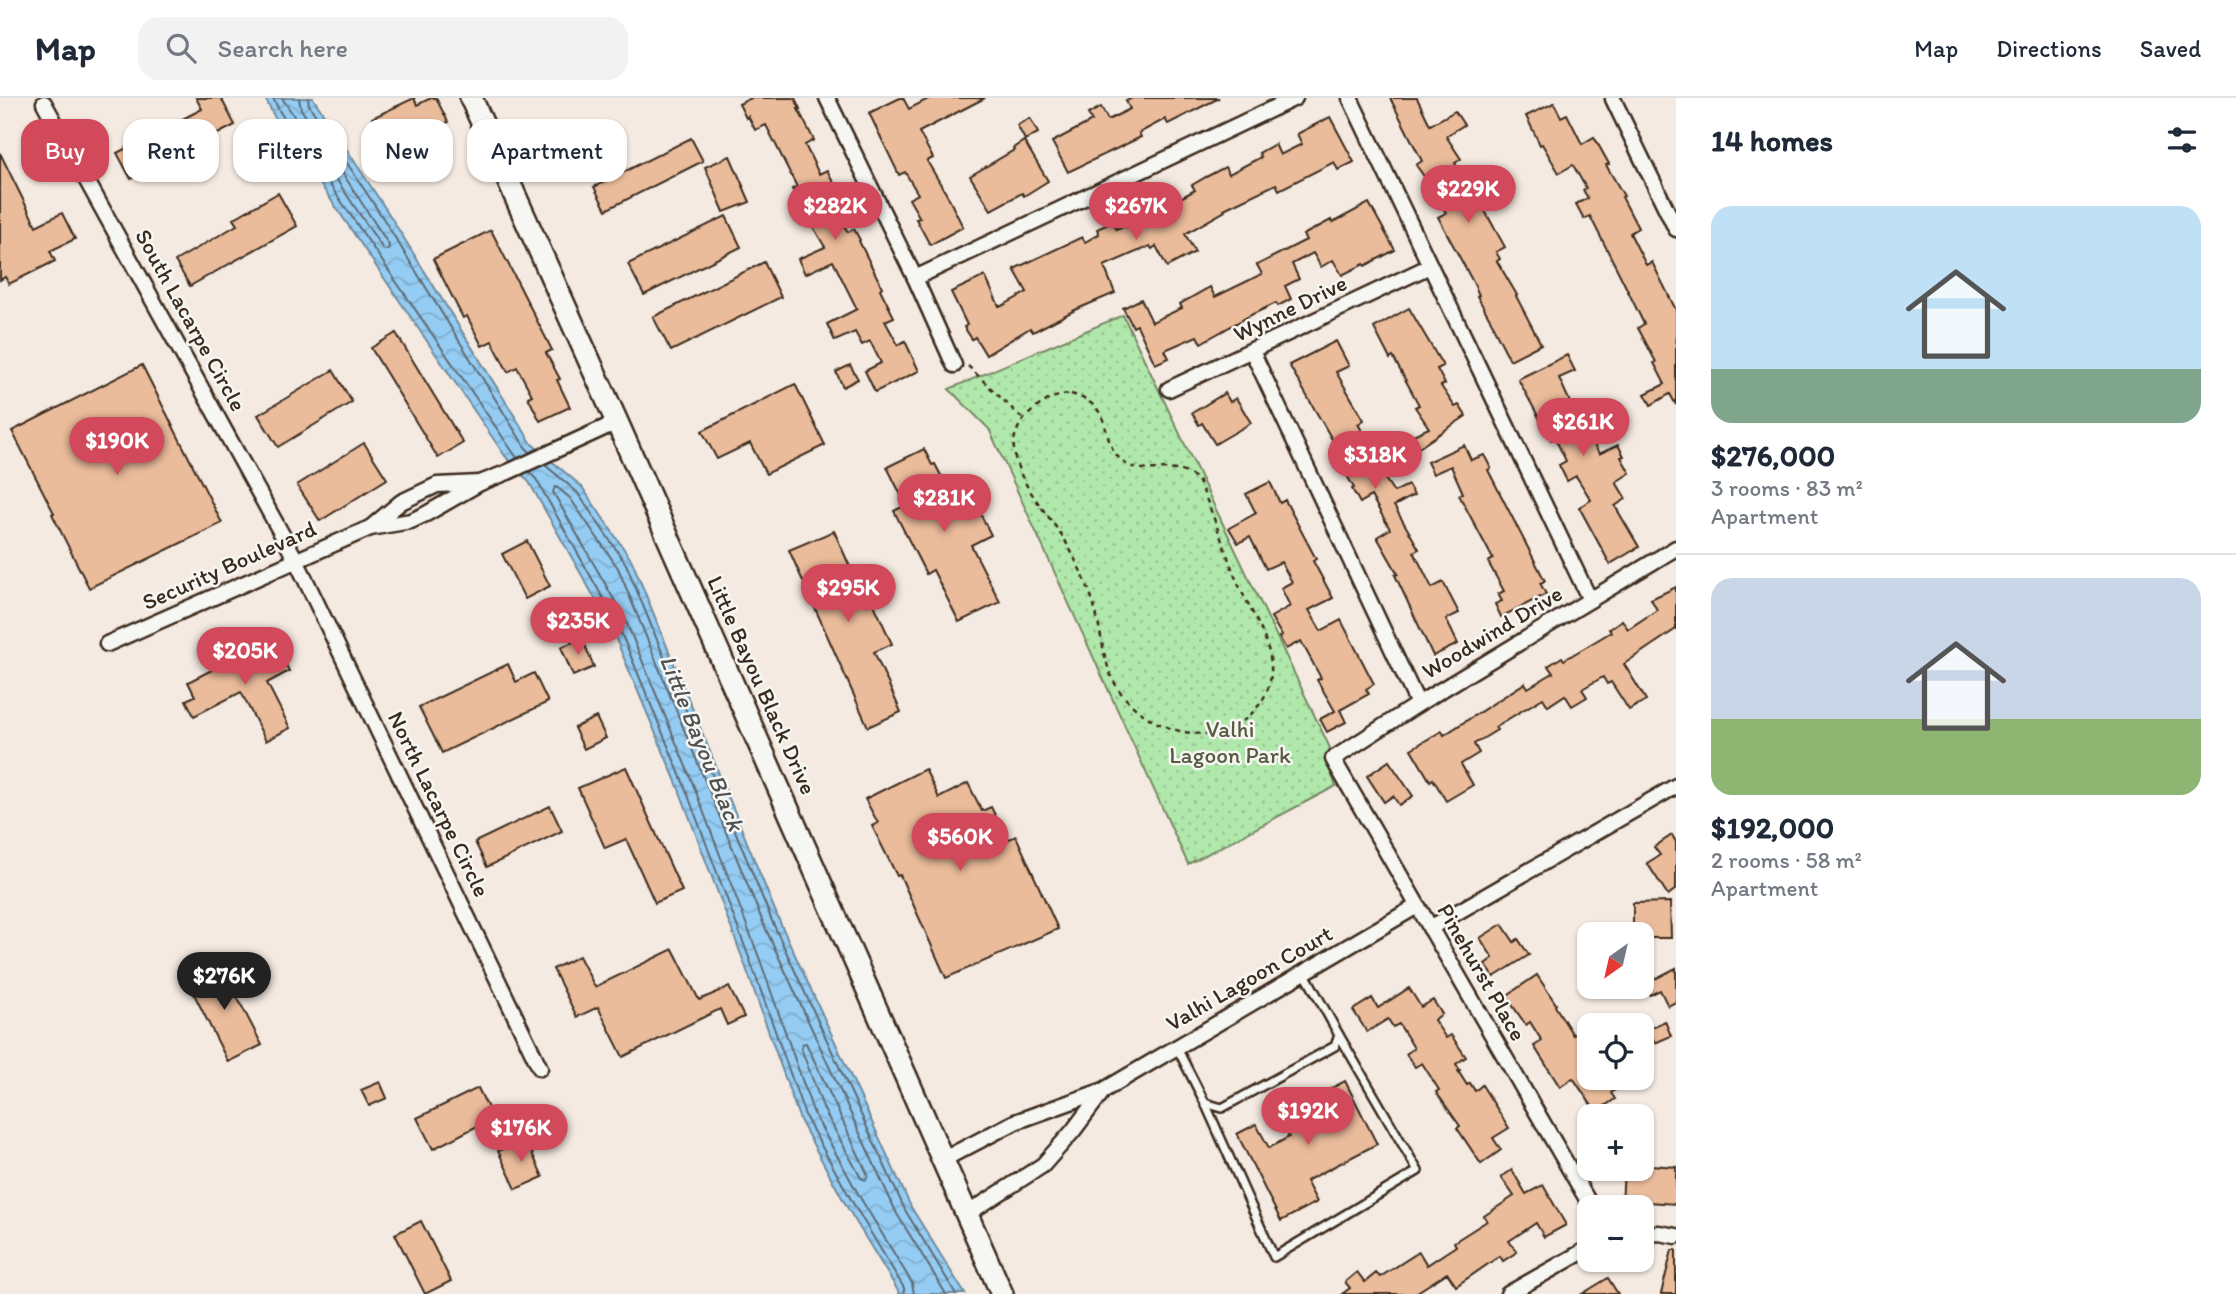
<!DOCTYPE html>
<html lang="en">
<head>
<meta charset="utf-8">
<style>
	body { margin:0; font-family:Itim,sans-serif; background:#f2f2f3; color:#1f2937; height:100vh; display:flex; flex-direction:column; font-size:26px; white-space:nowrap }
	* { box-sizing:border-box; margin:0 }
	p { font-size:23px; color:#747a83 }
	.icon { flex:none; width:38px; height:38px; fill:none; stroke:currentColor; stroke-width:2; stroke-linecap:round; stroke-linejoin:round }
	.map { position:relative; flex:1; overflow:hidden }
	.details { display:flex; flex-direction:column; background:#fff; width:560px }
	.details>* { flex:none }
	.banner { position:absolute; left:21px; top:21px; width:665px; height:63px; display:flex; gap:14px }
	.needle { width:46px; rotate:214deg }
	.controls { position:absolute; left:1577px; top:824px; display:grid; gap:14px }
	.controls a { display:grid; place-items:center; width:77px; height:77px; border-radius:14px; background:#fff; box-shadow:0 2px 5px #0004; font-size:35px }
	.price { position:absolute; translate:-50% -60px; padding:0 16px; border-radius:24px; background:#d1495b; color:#fff; font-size:23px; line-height:46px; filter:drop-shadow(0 2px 4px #0008) }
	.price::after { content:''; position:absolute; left:50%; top:42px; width:21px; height:16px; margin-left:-10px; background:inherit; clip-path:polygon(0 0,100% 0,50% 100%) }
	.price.active { background:#222; color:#fff }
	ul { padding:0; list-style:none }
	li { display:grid; align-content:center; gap:14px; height:371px; padding:0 35px }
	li+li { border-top:2px solid #e0e1e3 }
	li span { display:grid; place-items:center; height:217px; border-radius:21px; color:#555 }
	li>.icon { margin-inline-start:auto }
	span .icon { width:126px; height:126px; fill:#fffc; stroke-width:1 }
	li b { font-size:30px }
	h2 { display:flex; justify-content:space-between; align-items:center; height:84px; padding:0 35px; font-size:30px }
	.chip { padding:0 24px; border-radius:21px; background:#fff; box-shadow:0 2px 5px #0004; font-size:24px; line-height:63px }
	.chip.active { background:#d1495b; color:#fff }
	header { display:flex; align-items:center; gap:42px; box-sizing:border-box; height:98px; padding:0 35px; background:#fff; border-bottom:2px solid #e0e1e3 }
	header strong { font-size:33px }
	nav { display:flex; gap:38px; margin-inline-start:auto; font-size:24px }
	.search { width:490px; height:63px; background:#f2f2f3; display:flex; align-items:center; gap:18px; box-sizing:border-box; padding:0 24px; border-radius:21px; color:#747a83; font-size:26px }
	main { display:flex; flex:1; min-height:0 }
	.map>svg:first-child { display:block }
</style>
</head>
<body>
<header>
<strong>Map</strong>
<div class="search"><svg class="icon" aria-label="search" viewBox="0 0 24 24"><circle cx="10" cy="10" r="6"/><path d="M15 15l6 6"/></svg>Search here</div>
<nav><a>Map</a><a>Directions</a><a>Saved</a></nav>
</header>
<main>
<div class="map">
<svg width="1676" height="1196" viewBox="0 0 1676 1196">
	<defs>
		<pattern id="green-dots" width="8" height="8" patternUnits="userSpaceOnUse" patternTransform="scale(1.75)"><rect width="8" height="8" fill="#b0e8ab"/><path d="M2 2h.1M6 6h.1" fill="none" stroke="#98c793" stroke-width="1.8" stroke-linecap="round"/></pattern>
		<pattern id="water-waves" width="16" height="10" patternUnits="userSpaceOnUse" patternTransform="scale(1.75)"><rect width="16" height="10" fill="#94ccf3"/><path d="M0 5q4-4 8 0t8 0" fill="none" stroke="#80afd0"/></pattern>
	</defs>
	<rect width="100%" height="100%" fill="#f4eae1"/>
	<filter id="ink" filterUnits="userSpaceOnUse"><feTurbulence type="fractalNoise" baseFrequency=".0143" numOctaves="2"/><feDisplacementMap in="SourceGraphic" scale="14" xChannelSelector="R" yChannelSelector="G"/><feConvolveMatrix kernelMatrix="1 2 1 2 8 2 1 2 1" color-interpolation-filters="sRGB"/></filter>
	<g filter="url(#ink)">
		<polygon fill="url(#green-dots)" stroke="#768964" stroke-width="2" points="1123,217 1330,650 1325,660 1336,688 1188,766 989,331 949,291"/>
		<polygon fill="url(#water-waves)" stroke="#708b9e" stroke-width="2" points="265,0 313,0 387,113 532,346 582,389 632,463 778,820 911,1109 965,1196 900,1196 847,1109 800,1022 745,867 677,686 610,527 529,384 505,358 274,18"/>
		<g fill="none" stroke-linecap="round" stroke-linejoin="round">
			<g stroke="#5f6b73" stroke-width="2">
				<polyline points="273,0 280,14 517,360"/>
				<polyline points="282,0 383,151 388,152 389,147 301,11 299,0"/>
				<polyline points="308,0 309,7 381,117 525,349 530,354"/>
				<polyline points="545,367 577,394 626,466 772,823 905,1112 956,1196"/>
				<polyline points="529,374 536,381 617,525 683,684 751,865 806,1020 853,1105 904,1190 905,1196"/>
				<polygon points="806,945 868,1077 866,1082 861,1080 824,1012 801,950 802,946"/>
				<polyline points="914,1196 912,1185 861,1101 814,1016 760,862 691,681 625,521 553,394 555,389 558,390 570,400 618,470 764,827 897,1116 946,1196"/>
			</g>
		</g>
		<g fill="#ebbc9b" stroke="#3b2a1e" stroke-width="2">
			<polygon points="196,0 221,0 235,27 131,81 117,55 202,11"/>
			<polygon points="414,0 417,7 431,0 436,0 448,24 430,34 431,36 389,56 372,20"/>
			<polygon points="751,0 795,0 800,11 798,11 814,42 805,47 819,76 827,72 844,104 833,110 848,134 854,131 860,142 859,143 882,189 880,191 894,219 885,223 898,247 905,243 919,273 875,294 865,273 881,265 870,243 862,247 855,234 835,243 827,226 857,211 833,163 805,176 798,161 825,149 813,129 824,123 812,102 801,108 792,91 797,89 766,27 755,32 748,18 746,20 739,6"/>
			<polygon points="900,0 903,0 909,11 930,0 985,0 919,34 933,60 927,63 947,97 963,129 930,147 916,121 920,120 909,101 918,96 905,74 899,77 869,15"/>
			<polygon points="1132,0 1219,0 1168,26 1165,21 1139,35 1141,39 1068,74 1052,44 1092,23 1088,16 1101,9 1108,22 1130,11 1126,3"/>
			<polygon points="1390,0 1417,0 1430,27 1455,13 1464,27 1446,38 1461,61 1455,65 1473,100 1475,99 1479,105 1480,104 1505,149 1496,154 1500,161 1497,163 1517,197 1516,198 1541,246 1510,262 1493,229 1494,228 1477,198 1479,197 1474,186 1438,119 1446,115 1435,94 1416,67 1422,63"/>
			<polygon points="1554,5 1561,19 1567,16 1582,46 1594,39 1609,66 1606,67 1624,98 1622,99 1638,130 1630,135 1646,167 1652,164 1676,212 1676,307 1670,296 1651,307 1645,296 1665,286 1654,265 1656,264 1638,230 1644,226 1621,179 1590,118 1584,121 1576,106 1588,100 1583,92 1586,90 1573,67 1559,75 1542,46 1540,47 1526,18"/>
			<polygon points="1330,19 1354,64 1338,72 1334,64 1279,92 1276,86 1224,111 1225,113 1185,136 1195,154 1167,169 1156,148 1152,151 1150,148 1104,168 1115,195 1075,212 1033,234 1030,230 986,257 975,239 972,241 964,229 967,227 951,194 985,178 999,208 1002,208 1027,194 1014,171 1082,139 1085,144 1099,136 1097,131 1113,124 1116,131 1126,127 1126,129 1149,116 1145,108 1160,101 1164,109 1195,92 1192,87 1206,79 1225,69 1229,76 1261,59 1259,55 1275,46 1280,57 1302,46 1297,36"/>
			<polygon points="1030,20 1038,35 1025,42 1017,27"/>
			<polygon points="691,40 703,63 606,112 594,89"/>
			<polygon points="1024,43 1048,83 1024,98 1022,95 991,112 970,78 1014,52 1013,50"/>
			<polygon points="0,55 36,128 62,115 75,141 50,153 55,163 9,186 5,179 0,182"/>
			<polygon points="730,58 750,104 724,114 705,69"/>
			<polygon points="278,95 297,128 190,188 175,163 237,127 233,121"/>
			<polygon points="1369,105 1395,152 1365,168 1364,166 1342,177 1333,162 1321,169 1313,155 1292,166 1299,181 1285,188 1291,201 1278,208 1276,205 1251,217 1201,245 1197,238 1165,252 1169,260 1155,266 1137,227 1133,229 1123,210 1141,201 1152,224 1182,210 1180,206 1210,189 1215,199 1262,176 1257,167 1306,142 1303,137 1331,122 1332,125"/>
			<polygon points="726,118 741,149 644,197 628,166"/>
			<polygon points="491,132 552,252 546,255 560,281 557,282 570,309 540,323 528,299 532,297 517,269 508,274 492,243 482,248 467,218 463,220 433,161"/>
			<polygon points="764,164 781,199 671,253 653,219"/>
			<polygon points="1409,210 1443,268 1437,271 1445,286 1441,288 1455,309 1459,307 1466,318 1411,355 1404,341 1429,330 1415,309 1419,307 1393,259 1390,261 1374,230"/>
			<polygon points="396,235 463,345 438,360 371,250"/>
			<polygon points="1336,243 1349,268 1336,274 1364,322 1358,326 1379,361 1377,363 1383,374 1381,375 1394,394 1408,387 1414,397 1394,408 1419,451 1414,454 1432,490 1443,484 1459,515 1446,521 1458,546 1433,558 1395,477 1398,476 1377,439 1390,431 1371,398 1360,405 1352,391 1354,390 1340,365 1344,362 1289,267"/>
			<polygon points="1567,257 1575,273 1559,280 1583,333 1586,331 1599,356 1618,347 1624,358 1621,359 1630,375 1616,384 1626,401 1615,408 1639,449 1610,466 1579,409 1591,402 1576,378 1567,383 1559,367 1566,363 1555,340 1551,342 1518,281"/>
			<polygon points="142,267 222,425 89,490 52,416 54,415 12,333"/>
			<polygon points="850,267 858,281 843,289 836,274"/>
			<polygon points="333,272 352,304 278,349 258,317"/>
			<polygon points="795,286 825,347 766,376 750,345 717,361 702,333"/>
			<polygon points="1225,295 1230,304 1236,300 1251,325 1215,346 1202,325 1199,327 1192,315"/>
			<polygon points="364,345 387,381 320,423 297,387"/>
			<polygon points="1464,347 1471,362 1484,357 1491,370 1488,372 1545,483 1540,485 1546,496 1501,519 1495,506 1502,503 1498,496 1504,493 1488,464 1493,461 1459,397 1463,395 1451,368 1433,376 1427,364"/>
			<polygon points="924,351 932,367 935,366 952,399 968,391 991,437 971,447 1000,504 959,524 933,472 926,476 894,413 906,407 887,369"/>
			<polygon points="1270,384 1280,405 1285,402 1316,461 1313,463 1333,500 1309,512 1321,533 1341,522 1374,586 1366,591 1369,596 1340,612 1346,624 1327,634 1320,621 1335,613 1317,582 1321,580 1301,543 1286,551 1279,539 1282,538 1271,519 1290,508 1281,490 1292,484 1281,464 1266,471 1250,439 1238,445 1229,430 1256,415 1246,396"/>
			<polygon points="834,433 867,507 873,504 892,546 874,554 901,614 868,629 789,452"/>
			<polygon points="527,443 550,488 525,501 502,456"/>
			<polygon points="1676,489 1676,531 1624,566 1646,602 1629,612 1611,584 1607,586 1603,579 1582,591 1587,599 1572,608 1565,597 1548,608 1543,600 1495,629 1497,632 1474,646 1479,655 1461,666 1473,687 1446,703 1433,681 1430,683 1411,651 1442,633 1444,637 1525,585 1528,590 1553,575 1548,568 1562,559 1564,562 1611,534 1609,531 1622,522 1628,531 1657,512 1651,501"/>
			<polygon points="582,540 594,569 573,578 561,549"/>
			<polygon points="273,541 289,573 267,585 290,630 266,643 241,594 194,618 186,602 195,598 188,584"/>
			<polygon points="508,566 516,584 534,575 548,604 442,655 419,609"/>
			<polygon points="596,619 606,640 584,651 574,630"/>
			<polygon points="1389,663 1413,698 1399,707 1393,698 1384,704 1367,678"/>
			<polygon points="626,669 682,793 655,805 626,741 605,750 578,690"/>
			<polygon points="925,671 939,700 968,685 982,713 991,709 1007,742 1016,738 1058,831 946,880 900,777 897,778 872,728 878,725 865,701"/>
			<polygon points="550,708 562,733 487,769 475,744"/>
			<polygon points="1672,737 1676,744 1676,791 1668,797 1647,765 1660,757 1654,749"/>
			<polygon points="1670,804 1671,840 1642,840 1642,836 1633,836 1633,805"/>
			<polygon points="1502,826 1514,844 1518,841 1529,857 1494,879 1485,866 1493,860 1480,840"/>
			<polygon points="673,851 699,902 729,889 744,919 727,927 720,911 623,959 598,909 577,919 553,871 579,858 595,889"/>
			<polygon points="219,864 262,947 228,964 186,880"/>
			<polygon points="1676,870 1676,904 1668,908 1660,892 1650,897 1645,886"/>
			<polygon points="1537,877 1556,906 1555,908 1573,937 1589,927 1589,980 1609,980 1616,991 1611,995 1615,1001 1596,1014 1573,980 1560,989 1534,948 1542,943 1530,924 1526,927 1506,898"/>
			<polygon points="1409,890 1421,909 1433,902 1442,916 1434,922 1446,940 1451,937 1466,959 1456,966 1460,972 1458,973 1467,987 1470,985 1475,993 1482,987 1509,1030 1493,1040 1501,1052 1481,1066 1457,1030 1460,1028 1436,994 1439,992 1422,965 1415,969 1406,956 1414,950 1399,926 1393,929 1388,921 1367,934 1353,912 1372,900 1378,910"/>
			<polygon points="1665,923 1671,938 1655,945 1648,931"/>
			<polygon points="1345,983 1377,1046 1306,1083 1317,1104 1281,1123 1237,1036 1256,1026 1269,1050 1289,1039 1278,1018"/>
			<polygon points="380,984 387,1000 369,1008 361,992"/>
			<polygon points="478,990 493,1020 433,1051 417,1020"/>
			<polygon points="525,1040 543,1079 516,1091 498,1053"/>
			<polygon points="1651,1067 1676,1069 1676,1106 1648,1104 1648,1108 1622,1106 1624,1071 1650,1071"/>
			<polygon points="1512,1072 1526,1096 1543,1087 1566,1127 1544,1139 1536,1125 1509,1143 1517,1154 1503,1163 1500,1158 1456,1188 1447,1175 1414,1196 1342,1196 1350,1190 1345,1184 1357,1174 1365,1184 1376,1175 1380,1179 1419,1154 1427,1167 1456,1148 1454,1144 1487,1123 1484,1118 1514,1098 1501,1079"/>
			<polygon points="421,1123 451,1183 425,1196 395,1136"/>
			<polygon points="1672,1152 1676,1152 1676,1196 1661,1196"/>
			<polygon points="1608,1180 1618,1196 1582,1196"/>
		</g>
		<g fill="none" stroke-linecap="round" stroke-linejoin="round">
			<defs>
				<g id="service">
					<polyline points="1177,950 1205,1005 1222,1010 1335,948 1339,937 1304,874"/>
					<polyline points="1205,1005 1274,1159 1418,1073 1339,937"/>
				</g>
				<g id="minor">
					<polyline points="827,0 915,180 954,267"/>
					<polyline points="1350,0 1590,502"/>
					<polyline points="1613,1 1676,131"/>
					<polyline points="44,5 296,462 540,970"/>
					<polyline points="915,180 1295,0"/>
					<polyline points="1252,253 1418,606"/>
					<polyline points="1169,291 1430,168"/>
					<polyline points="370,430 411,423 426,416 480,385 508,374 617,324"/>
					<polyline points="107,546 370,430 401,404 437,387 480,385"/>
					<polyline points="1430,830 1676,688"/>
					<polyline points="944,1061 1015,1024 1104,992 1417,808"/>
					<polyline points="1592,1110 1333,661 1418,606 1676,450"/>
					<polyline points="967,1116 1043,1067 1073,1033 1103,993"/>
					<polyline points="1642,1136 1659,1135 1676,1138"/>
					<polyline points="1508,1196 1589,1150"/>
				</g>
				<polyline id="secondary" points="471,0 617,324 1002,1196"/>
			</defs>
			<use href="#service" stroke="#3b2a1e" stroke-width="12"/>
			<use href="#minor" stroke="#3b2a1e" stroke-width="19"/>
			<use href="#secondary" stroke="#3b2a1e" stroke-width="26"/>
			<g stroke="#3b2a1e" stroke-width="2.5" stroke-dasharray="5 5" stroke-linecap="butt">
				<polyline points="968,268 1023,321"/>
				<path d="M1071,296C1117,309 1097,339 1121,362C1142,382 1174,360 1198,382C1213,414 1223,448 1236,481C1254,524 1294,569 1254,613C1243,625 1229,633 1213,635C1182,639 1148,625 1127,602C1106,580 1104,552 1098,524C1095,508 1090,493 1083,478C1077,466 1071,452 1064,441C1043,407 987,355 1029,316C1042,304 1054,297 1071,296Z"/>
			</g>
			<use href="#service" stroke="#f6f6f2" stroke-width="7"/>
			<use href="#minor" stroke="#f6f6f2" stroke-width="14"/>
			<use href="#secondary" stroke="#f6f6f2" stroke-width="21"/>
		</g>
	</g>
	<g text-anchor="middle" stroke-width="5" stroke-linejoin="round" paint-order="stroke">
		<g font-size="23" fill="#3b2a1e" stroke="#f6f6f2">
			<text transform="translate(1290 210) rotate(-26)" y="8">Wynne Drive</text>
			<text transform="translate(191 222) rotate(61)" y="8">South Lacarpe Circle</text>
			<text transform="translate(229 467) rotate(-24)" y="8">Security Boulevard</text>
			<text transform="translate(1492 534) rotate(-31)" y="8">Woodwind Drive</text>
			<text transform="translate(762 587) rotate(66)" y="8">Little Bayou Black Drive</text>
			<text transform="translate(439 706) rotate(64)" y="8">North Lacarpe Circle</text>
			<text transform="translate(1482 874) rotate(60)" y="8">Pinehurst Place</text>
			<text transform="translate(1249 880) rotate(-30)" y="8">Valhi Lagoon Court</text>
		</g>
		<g font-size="23" fill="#585a41" stroke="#f6f6f2">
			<text x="1230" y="639">Valhi<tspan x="1230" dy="26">Lagoon Park</tspan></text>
		</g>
		<g font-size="24" font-style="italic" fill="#515253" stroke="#f6f6f2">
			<text transform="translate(702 645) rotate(68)" y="8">Little Bayou Black</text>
		</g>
	</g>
</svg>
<div class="controls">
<a><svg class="needle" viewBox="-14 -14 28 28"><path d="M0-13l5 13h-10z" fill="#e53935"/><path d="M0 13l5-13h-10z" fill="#747a83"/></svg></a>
<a><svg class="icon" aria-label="locate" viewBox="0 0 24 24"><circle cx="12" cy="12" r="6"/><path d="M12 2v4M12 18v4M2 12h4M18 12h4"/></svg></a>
<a>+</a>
<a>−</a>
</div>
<b class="price" style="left:1468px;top:127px">$229K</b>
<b class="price" style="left:835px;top:144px">$282K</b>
<b class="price" style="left:1136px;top:144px">$267K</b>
<b class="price" style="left:1583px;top:360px">$261K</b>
<b class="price" style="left:117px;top:379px">$190K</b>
<b class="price" style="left:1375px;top:393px">$318K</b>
<b class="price" style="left:944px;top:436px">$281K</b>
<b class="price" style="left:848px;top:526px">$295K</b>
<b class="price" style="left:578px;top:559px">$235K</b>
<b class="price" style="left:245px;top:589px">$205K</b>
<b class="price" style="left:960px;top:775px">$560K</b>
<b class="price active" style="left:224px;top:914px">$276K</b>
<b class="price" style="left:1308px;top:1049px">$192K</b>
<b class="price" style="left:521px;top:1066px">$176K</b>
<div class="banner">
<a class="chip active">Buy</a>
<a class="chip">Rent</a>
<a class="chip">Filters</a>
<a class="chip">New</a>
<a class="chip">Apartment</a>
</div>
</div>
<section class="details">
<h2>14 homes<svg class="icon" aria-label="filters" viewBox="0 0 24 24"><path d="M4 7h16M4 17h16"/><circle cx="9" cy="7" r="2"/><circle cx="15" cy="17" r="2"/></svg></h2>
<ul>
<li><span style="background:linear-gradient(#bfe0f5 75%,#7fa58c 0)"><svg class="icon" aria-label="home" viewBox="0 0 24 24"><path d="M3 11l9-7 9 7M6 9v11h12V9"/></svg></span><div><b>$276,000</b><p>3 rooms · 83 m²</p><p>Apartment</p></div></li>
<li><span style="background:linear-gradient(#c9d6e8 65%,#8fb573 0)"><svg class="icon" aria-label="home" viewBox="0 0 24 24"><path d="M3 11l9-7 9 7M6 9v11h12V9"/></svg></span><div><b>$192,000</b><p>2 rooms · 58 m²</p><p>Apartment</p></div></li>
</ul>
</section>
</main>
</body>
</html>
